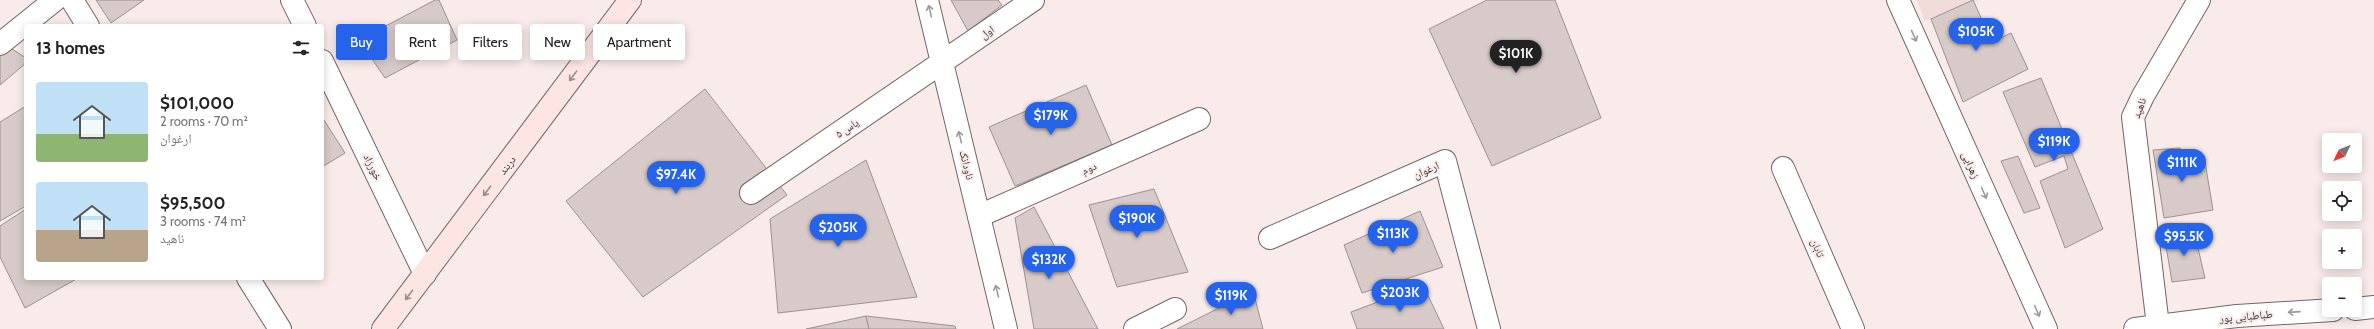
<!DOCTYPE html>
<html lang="en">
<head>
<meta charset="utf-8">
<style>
	body { margin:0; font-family:Cabin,"Noto Naskh Arabic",sans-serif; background:#f6f6f6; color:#222; height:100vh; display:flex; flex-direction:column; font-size:15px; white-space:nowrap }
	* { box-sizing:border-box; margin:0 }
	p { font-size:13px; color:#767676 }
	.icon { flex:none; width:22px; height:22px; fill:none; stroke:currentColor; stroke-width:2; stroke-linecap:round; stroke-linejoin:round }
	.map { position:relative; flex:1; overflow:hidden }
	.panel { position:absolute; left:24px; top:24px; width:300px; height:256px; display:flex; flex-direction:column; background:#fff; border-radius:4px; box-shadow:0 2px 10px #0003 }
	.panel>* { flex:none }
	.hud { position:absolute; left:336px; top:24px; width:380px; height:36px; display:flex; gap:8px }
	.needle { width:26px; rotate:227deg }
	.tools { position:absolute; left:2322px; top:133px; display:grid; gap:8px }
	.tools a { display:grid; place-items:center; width:40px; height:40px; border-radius:4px; background:#fff; box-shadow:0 2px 10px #0003; font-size:20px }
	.price { position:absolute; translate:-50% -34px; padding:0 9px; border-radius:14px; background:#2563eb; color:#fff; font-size:13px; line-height:26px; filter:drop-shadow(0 1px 2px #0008) }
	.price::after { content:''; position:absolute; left:50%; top:24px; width:12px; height:9px; margin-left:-6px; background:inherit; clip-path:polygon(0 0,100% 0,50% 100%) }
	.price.active { background:#222; color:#fff }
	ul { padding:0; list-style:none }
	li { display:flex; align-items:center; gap:12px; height:100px; padding:0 12px }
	li span { display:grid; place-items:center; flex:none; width:112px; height:80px; border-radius:4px; color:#555 }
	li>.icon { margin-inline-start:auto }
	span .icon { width:48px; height:48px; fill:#fffc; stroke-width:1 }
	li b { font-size:17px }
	h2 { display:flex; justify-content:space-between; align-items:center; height:48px; padding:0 12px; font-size:17px }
	.tag { padding:0 14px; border-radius:4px; background:#fff; box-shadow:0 2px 10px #0003; font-size:14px; line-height:36px }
	.tag.active { background:#2563eb; color:#fff }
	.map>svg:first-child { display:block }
</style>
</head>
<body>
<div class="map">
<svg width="2374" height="329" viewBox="0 0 2374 329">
	<rect width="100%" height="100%" fill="#f8ebea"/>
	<polygon fill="#f0dbd9" points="1917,0 1979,0 1925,21"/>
	<g fill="#d7cac9" stroke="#9d9190">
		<polygon points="96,0 144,0 111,23"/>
		<polygon points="435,0 439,0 457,40 385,78 359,40"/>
		<polygon points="951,0 998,0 1002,5 968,31"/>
		<polygon points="1487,0 1555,0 1601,118 1492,166 1429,29"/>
		<polygon points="1973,0 1992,42 2011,33 2028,69 1963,102 1931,19"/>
		<polygon points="0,41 26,58 26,63 0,85"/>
		<polygon points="2041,78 2103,229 2065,248 2040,181 2068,169 2064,156 2035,167 2003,92"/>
		<polygon points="1086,85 1112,145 1015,186 989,127"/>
		<polygon points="705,89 787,195 643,297 566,201"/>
		<polygon points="26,106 26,206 0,221 0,122"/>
		<polygon points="322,117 345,153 322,167"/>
		<polygon points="2180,148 2183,157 2204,156 2213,210 2164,218 2153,150"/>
		<polygon points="2018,156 2040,208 2024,213 2001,161"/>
		<polygon points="866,160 917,297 778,313 770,219"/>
		<polygon points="1154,189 1188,272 1117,287 1089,205"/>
		<polygon points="1034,207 1098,329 1034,329 1015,218"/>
		<polygon points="26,209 26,278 78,278 25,308 0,257 0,226"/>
		<polygon points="1420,211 1443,267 1362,293 1344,245"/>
		<polygon points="2194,231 2205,278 2172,282 2164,234"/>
		<polygon points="1423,285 1444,329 1357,329 1351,312"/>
		<polygon points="1253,291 1263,329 1177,329"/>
		<polygon points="866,316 869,329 806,329"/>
		<polygon points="866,316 955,326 956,329 869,329"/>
	</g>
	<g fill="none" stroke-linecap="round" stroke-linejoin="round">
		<defs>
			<g id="minor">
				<polyline points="72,0 88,26"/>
				<polyline points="292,0 305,26"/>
				<polyline points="927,0 1006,329"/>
				<polyline points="1898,0 2046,329"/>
				<polyline points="0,44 55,0"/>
				<polyline points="322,61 425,274"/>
				<polyline points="1783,168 1853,329"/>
				<polyline points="751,193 1033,0"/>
				<polyline points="979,216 1199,119"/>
				<polyline points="1270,238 1445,161 1489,329"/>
				<polyline points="248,278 280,329"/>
				<polyline points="2355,309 2374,307"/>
				<polyline points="2158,326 2133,117 2143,96 2199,0"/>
				<polyline points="1135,329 1175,309"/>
				<polyline points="2135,329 2237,316 2333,310"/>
			</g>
			<polyline id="secondary" points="383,329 630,0"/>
		</defs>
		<use href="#minor" stroke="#726766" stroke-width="24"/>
		<use href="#secondary" stroke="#726766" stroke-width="24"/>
		<use href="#minor" stroke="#fff" stroke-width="22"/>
		<use href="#secondary" stroke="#fde5e3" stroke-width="22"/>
	</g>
	<defs><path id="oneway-shaft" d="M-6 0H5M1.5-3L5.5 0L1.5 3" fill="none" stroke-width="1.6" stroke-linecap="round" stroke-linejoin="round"/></defs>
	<g stroke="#9c9a9a">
		<use href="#oneway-shaft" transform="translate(930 11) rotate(-103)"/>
		<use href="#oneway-shaft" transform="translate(1914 36) rotate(66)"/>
		<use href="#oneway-shaft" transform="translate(960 137) rotate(-104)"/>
		<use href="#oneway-shaft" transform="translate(1984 193) rotate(66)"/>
		<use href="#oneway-shaft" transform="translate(997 291) rotate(-104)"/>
		<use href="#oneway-shaft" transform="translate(2037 311) rotate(66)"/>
		<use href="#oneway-shaft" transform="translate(2294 312) rotate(176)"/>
	</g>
	<g stroke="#9b8c8c">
		<use href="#oneway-shaft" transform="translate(573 76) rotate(127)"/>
		<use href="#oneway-shaft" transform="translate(487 191) rotate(127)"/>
		<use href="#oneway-shaft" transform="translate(409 295) rotate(127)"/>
	</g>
	<g text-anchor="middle" stroke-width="4" stroke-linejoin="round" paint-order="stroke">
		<g font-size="11" fill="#393434" stroke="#f8ebea">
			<text transform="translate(987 32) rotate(-35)" y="4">اول</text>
			<text transform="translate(2139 108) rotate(-70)" y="4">ناهید</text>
			<text transform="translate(847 128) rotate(-34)" y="4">یاس ۵</text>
			<text transform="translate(507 165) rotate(-53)" y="4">دربند</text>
			<text transform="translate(967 165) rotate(76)" y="4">ناودانک</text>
			<text transform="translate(1971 165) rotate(66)" y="4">زهرایی</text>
			<text transform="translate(373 167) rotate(64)" y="4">خورزاد</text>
			<text transform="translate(1089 168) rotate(-24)" y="4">دوم</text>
			<text transform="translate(1426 170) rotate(-24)" y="4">ارغوان</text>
			<text transform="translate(1818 248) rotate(67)" y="4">تابان</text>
			<text transform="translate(2246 316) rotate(-5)" y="4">طباطبایی پور</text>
		</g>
	</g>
</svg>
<div class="tools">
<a><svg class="needle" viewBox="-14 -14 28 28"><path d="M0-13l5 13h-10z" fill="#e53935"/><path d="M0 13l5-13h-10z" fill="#767676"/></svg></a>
<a><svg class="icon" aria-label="locate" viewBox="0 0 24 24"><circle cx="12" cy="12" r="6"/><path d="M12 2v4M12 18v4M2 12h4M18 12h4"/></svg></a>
<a>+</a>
<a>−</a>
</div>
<b class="price" style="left:1976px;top:52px">$105K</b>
<b class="price active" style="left:1516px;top:74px">$101K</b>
<b class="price" style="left:1051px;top:136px">$179K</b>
<b class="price" style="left:2054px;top:162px">$119K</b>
<b class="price" style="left:2182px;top:183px">$111K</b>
<b class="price" style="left:676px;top:195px">$97.4K</b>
<b class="price" style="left:1137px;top:239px">$190K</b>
<b class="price" style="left:838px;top:248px">$205K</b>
<b class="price" style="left:1393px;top:254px">$113K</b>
<b class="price" style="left:2184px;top:257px">$95.5K</b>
<b class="price" style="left:1049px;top:280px">$132K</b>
<b class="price" style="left:1400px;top:313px">$203K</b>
<b class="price" style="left:1231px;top:316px">$119K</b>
<div class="hud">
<a class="tag active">Buy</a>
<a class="tag">Rent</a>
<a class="tag">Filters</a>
<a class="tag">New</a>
<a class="tag">Apartment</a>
</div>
<section class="panel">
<h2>13 homes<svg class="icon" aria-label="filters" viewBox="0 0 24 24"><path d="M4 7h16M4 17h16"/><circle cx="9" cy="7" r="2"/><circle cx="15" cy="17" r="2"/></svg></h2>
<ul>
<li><span style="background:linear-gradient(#bfe0f5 65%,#8fb573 0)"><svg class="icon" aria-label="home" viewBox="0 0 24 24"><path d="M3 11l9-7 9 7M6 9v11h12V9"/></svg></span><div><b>$101,000</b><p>2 rooms · 70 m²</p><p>ارغوان</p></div></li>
<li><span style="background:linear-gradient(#bfe0f5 60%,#b9a48a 0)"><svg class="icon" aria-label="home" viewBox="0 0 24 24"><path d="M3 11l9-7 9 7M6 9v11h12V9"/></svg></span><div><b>$95,500</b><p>3 rooms · 74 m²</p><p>ناهید</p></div></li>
</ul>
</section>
</div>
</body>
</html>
